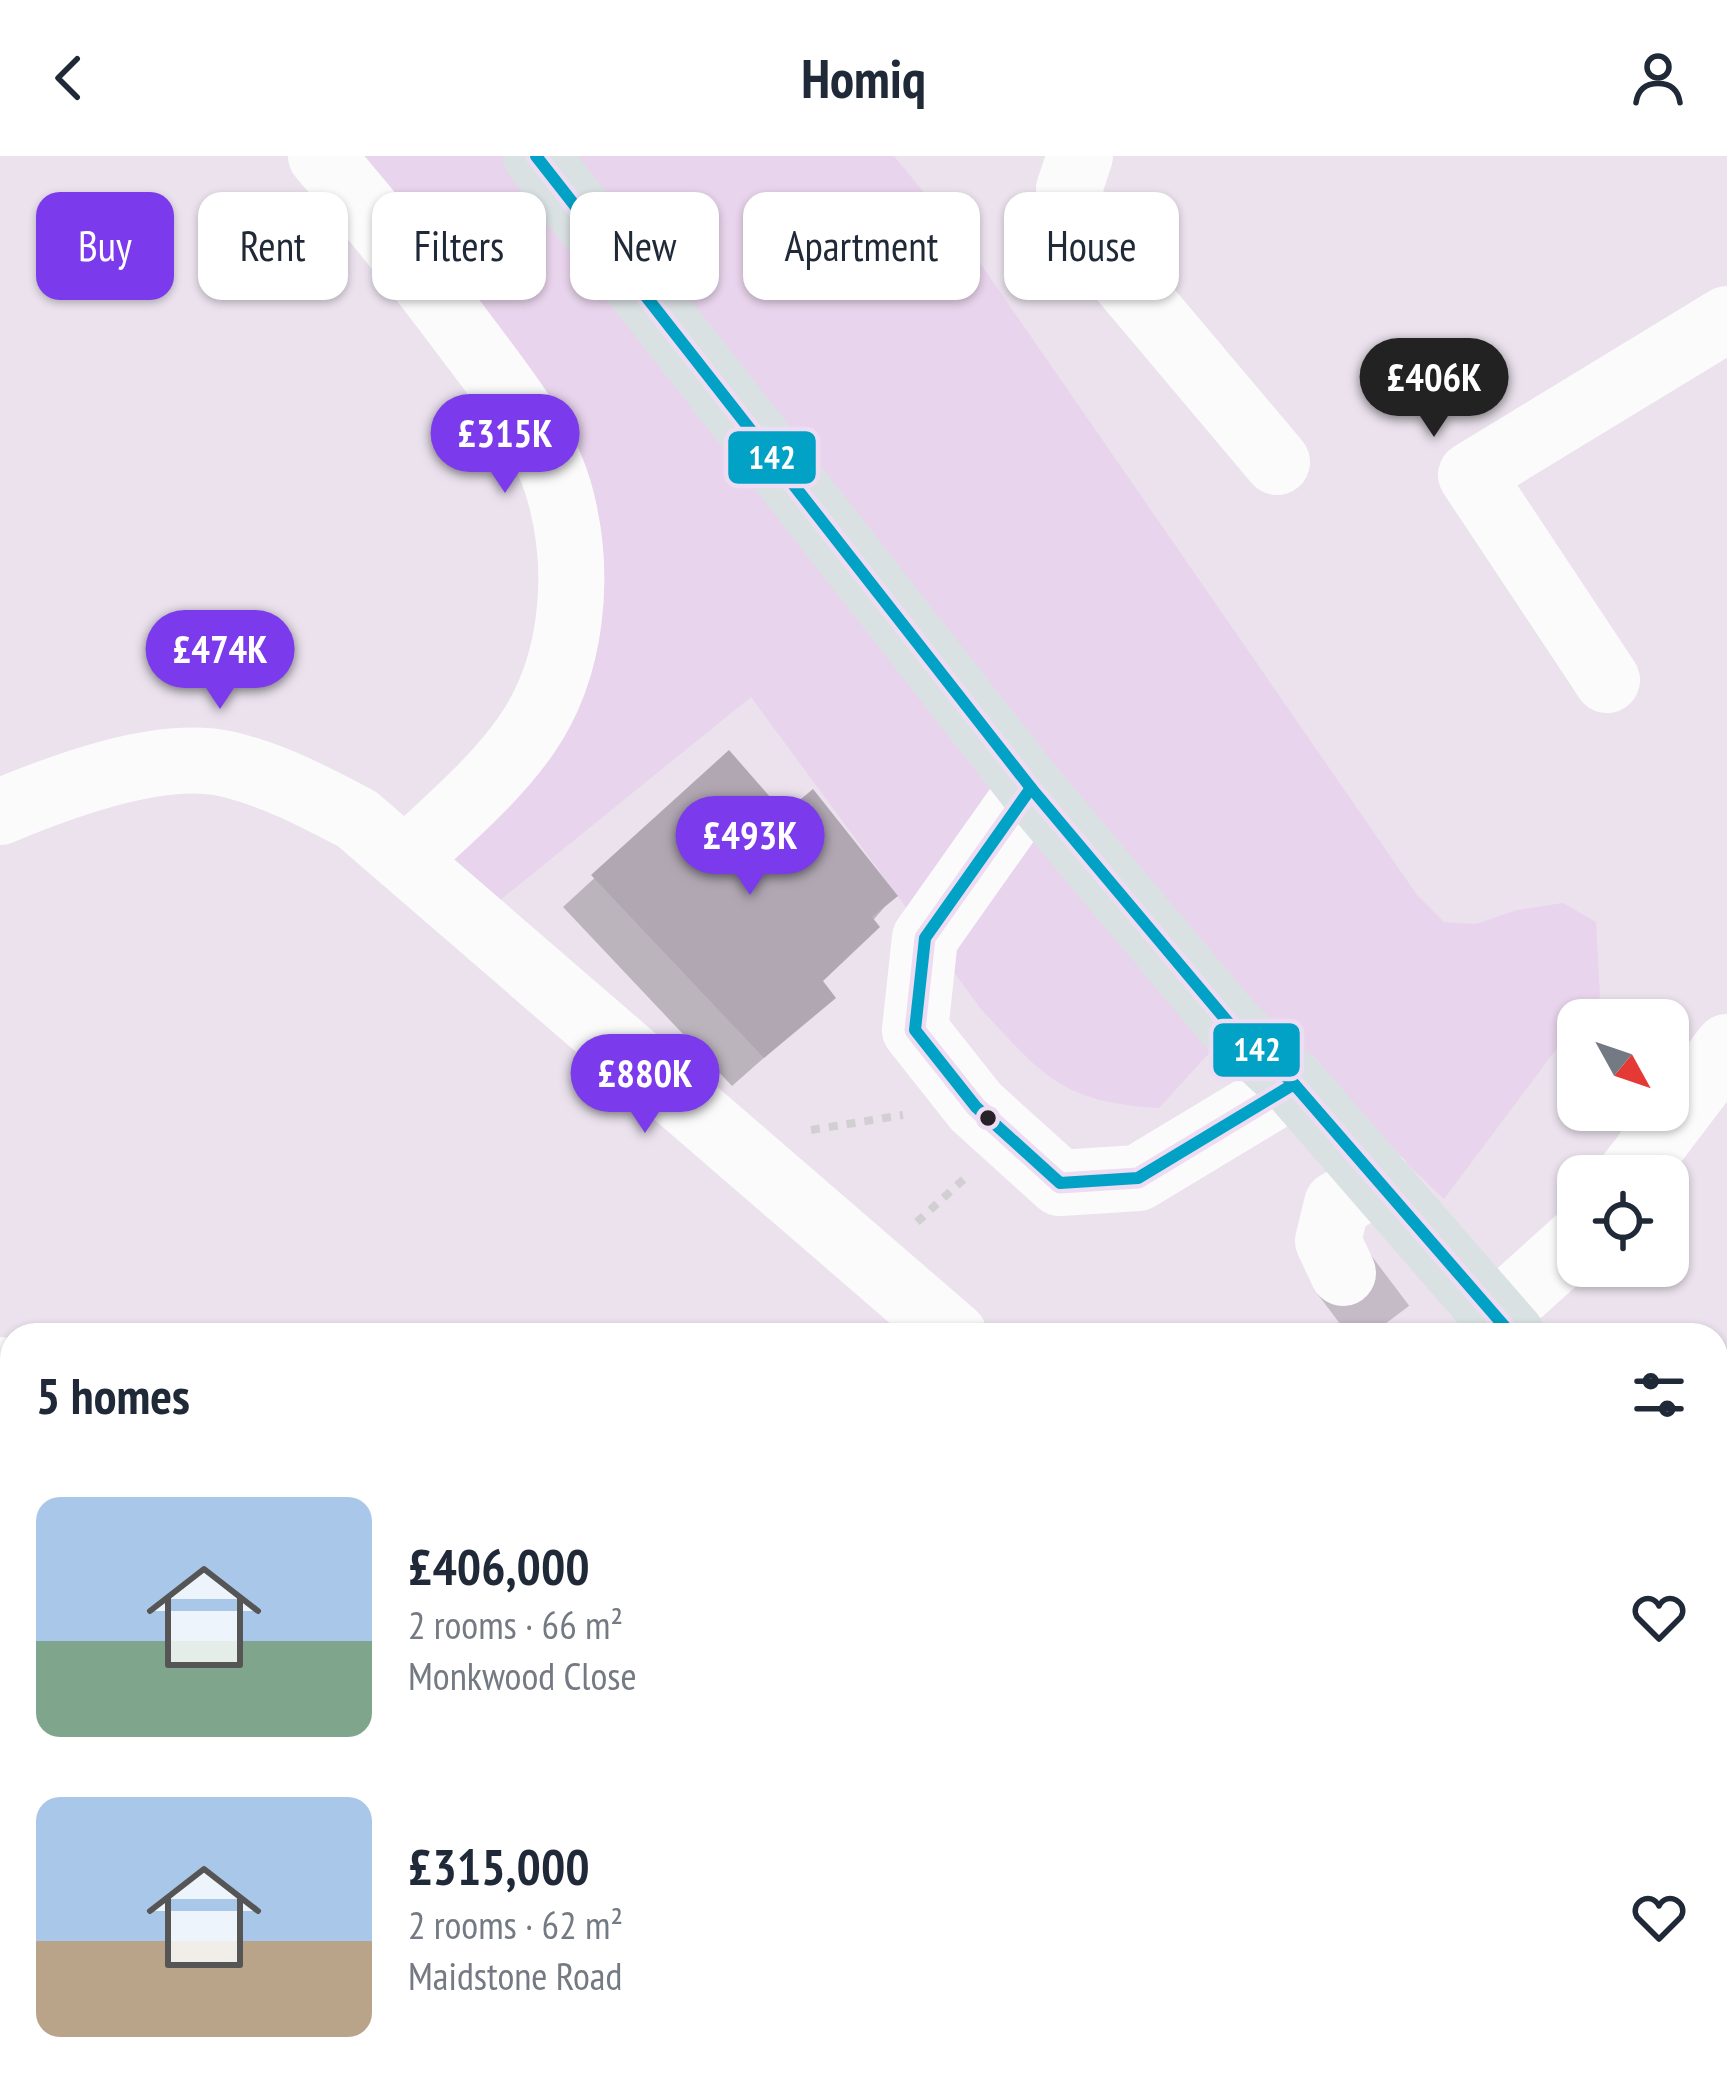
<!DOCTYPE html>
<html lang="en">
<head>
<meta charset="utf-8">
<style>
	body { margin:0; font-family:"PT Sans Narrow",sans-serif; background:#f6f6f7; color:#1f2937; height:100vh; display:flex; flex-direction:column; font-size:45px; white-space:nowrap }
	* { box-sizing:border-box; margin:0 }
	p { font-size:39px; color:#747a83 }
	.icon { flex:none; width:66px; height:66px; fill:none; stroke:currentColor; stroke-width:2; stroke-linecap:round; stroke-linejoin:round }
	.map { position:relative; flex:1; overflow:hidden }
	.drawer { position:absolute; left:0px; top:1167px; width:1728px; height:771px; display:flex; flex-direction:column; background:#fff; border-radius:36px 36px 0 0; box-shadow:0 3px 9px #0004 }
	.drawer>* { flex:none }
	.banner { position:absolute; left:36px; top:36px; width:1656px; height:108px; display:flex; gap:24px }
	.needle { width:78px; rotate:130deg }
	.controls { position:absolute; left:1557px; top:843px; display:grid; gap:24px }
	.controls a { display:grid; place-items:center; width:132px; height:132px; border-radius:24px; background:#fff; box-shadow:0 3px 9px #0004; font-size:60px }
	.price { position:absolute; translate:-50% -102px; padding:0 27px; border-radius:42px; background:#7c3aed; color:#fff; font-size:39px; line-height:78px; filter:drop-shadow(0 3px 6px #0008) }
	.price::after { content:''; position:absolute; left:50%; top:72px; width:36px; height:27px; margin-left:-18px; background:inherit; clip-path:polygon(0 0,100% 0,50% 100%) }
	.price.active { background:#222; color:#fff }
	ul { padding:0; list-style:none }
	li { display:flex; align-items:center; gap:36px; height:300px; padding:0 36px }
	li span { display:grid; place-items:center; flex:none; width:336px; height:240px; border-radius:24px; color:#555 }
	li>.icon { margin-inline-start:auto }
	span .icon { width:144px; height:144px; fill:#fffc; stroke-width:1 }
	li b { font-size:51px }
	h2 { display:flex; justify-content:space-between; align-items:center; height:144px; padding:0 36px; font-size:51px }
	.pill { padding:0 42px; border-radius:24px; background:#fff; box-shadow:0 3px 9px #0004; font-size:42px; line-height:108px }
	.pill.active { background:#7c3aed; color:#fff }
	header { display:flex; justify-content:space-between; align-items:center; height:156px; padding:0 36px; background:#fff; font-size:54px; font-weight:700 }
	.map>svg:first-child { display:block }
</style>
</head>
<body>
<header><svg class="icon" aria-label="back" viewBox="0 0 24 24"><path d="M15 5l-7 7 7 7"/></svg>Homiq<svg class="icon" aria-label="person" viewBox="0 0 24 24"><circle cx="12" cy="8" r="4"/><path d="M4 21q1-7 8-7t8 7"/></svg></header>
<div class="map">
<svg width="1727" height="1936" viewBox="0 0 1727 1936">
	<rect width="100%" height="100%" fill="#ebe2ed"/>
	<g fill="#e8d4ec">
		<path d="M321,0H894L969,91L1417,739L1444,766L1476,768L1517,754L1563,747L1596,766L1600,841L1578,864L1444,1043L1277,884L1233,871L1159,952C1062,946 1044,921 981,853L751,541L473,766L407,703L527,578L561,339Z"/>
		<polygon points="1716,1431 1727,1444 1727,1704 1716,1692"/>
	</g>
	<polygon fill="#0003" points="729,598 784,661 894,740 820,826 832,842 732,930 563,751"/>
	<polygon fill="#b1a7b3" points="729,594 784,657 813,633 898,740 872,761 880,771 823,825 836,842 764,902 591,719"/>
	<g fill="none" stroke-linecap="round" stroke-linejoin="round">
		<polyline stroke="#c4bbc6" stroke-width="66" stroke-dasharray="66 33" stroke-linecap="butt" points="1343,1117 1390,1179"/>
		<g stroke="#d2cfd2" stroke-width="8" stroke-dasharray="9 9" stroke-linecap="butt">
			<polyline points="811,974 903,959"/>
			<polyline points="917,1066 964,1023"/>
		</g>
		<g stroke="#fcfbfc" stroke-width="66">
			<path d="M321,0C373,60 422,122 469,185C505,233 546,283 561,342C581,419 573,511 527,578C495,625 447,664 407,703"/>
			<polyline points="1080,0 1069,33 1078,70 1277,306"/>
			<polyline points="1607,524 1471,319 1727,163"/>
			<polyline points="1031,632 925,782 915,874 976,951 1060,1027 1138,1022 1294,928"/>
			<path d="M0,656C62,630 160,593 227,608C274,619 315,641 357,663L954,1179"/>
			<polyline points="1629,1020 1727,891"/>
			<polyline points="1343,1117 1328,1085 1337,1048 1379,1025"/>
			<polyline points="1496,1158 1578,1084"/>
			<polyline points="0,1214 12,1224"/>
			<polyline points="0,1515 12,1503"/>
			<polyline points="1716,1692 1727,1704"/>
			<polyline points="0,1813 12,1823"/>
			<polyline points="135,1926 147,1936"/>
			<polyline points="853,1926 864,1936"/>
			<polyline points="515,1936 523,1926"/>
			<polyline points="1443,1936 1445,1926"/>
		</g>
		<g stroke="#dae1e2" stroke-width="66">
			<polyline points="536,0 1031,632 1232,871 1294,928 1512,1179"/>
			<polyline points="1716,1431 1727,1444"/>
		</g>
		<defs>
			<g id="bus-1">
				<polyline points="536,0 1031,632 1232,871 1294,928 1512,1179"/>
				<polyline points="1031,632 925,782 915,874 976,951 1060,1027 1138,1022 1294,928"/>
			</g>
		</defs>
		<use href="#bus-1" stroke="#eeddf2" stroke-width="21"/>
		<use href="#bus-1" stroke="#02a2c6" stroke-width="12"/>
	</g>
	<circle fill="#272128" stroke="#eeddf2" stroke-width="4.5" cx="988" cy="962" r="10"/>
	<g stroke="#eeddf2" stroke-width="4.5">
		<rect x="726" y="273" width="92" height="57" rx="12" fill="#02a2c6"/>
		<rect x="1211" y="865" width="91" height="58" rx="12" fill="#02a2c6"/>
	</g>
	<g font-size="33" text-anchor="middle" font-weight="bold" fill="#fff">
		<text x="772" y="313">142</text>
		<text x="1257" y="905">142</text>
	</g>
</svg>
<div class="controls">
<a><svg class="needle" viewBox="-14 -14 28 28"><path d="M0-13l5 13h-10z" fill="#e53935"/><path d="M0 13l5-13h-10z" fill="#747a83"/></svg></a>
<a><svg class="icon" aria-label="locate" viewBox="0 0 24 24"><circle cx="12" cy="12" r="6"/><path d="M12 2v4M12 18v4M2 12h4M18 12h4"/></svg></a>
</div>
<b class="price active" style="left:1434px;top:284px">£406K</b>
<b class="price" style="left:505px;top:340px">£315K</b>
<b class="price" style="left:220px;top:556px">£474K</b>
<b class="price" style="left:750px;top:742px">£493K</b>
<b class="price" style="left:645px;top:980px">£880K</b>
<div class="banner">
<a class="pill active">Buy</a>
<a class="pill">Rent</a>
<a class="pill">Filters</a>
<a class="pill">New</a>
<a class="pill">Apartment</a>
<a class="pill">House</a>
</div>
<section class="drawer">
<h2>5 homes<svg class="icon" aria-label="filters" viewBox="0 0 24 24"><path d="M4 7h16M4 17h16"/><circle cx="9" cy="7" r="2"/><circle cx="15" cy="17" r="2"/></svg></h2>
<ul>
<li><span style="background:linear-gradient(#a9c7e8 60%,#7fa58c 0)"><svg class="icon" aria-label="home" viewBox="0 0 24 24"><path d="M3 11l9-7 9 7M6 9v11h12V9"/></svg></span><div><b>£406,000</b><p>2 rooms · 66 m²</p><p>Monkwood Close</p></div><svg class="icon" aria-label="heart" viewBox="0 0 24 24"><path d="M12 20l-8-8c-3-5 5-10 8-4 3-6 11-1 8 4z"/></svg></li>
<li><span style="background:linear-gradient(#a9c7e8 60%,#b9a48a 0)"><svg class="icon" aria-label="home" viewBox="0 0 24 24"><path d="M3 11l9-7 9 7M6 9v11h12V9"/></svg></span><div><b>£315,000</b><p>2 rooms · 62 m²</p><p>Maidstone Road</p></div><svg class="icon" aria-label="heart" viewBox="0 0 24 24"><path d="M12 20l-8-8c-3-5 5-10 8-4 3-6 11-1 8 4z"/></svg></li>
</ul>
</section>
</div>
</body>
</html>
